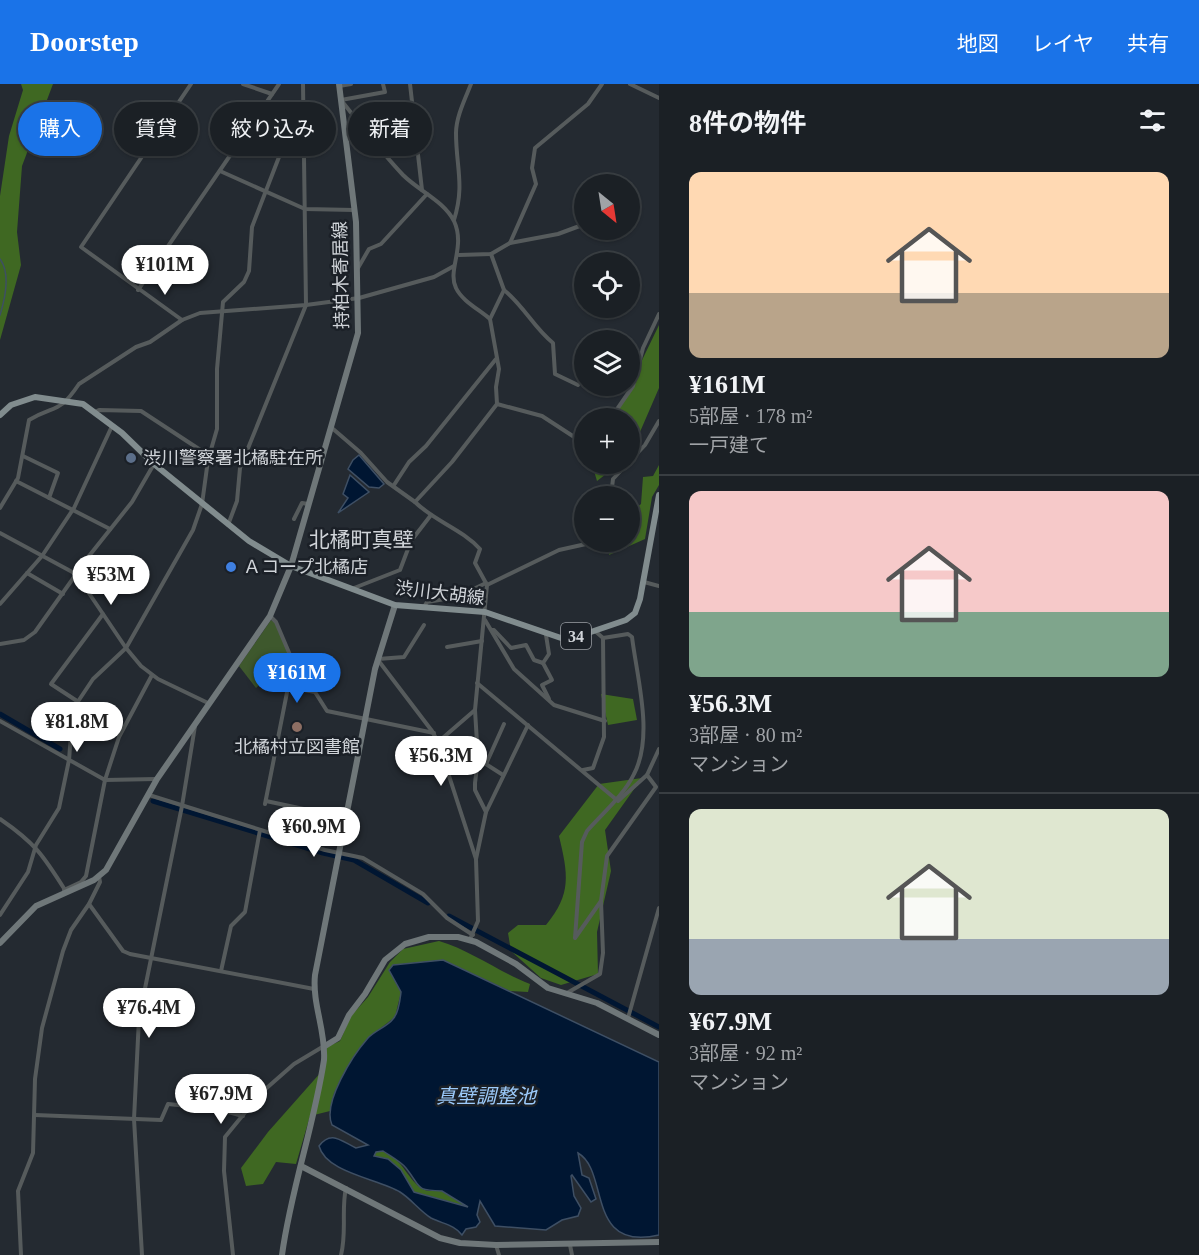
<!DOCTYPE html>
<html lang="ja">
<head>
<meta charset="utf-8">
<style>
	body { margin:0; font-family:"Times New Roman","Noto Sans JP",serif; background:#24282d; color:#f1f3f6; height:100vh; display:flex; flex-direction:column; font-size:22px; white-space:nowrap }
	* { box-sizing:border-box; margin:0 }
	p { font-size:20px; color:#a0a3a7 }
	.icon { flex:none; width:33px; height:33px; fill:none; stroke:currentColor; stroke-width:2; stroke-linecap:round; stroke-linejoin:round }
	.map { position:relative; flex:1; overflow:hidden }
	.details { display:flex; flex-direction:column; background:#1b2025; width:540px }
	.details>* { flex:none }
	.hud { position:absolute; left:18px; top:18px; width:550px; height:54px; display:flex; gap:12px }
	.needle { width:39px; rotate:150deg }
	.tools { position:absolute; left:574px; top:90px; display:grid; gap:12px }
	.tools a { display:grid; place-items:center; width:66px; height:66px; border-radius:50%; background:#1b2025; box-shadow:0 2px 4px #0004,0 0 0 2px #393e42; font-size:30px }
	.price { position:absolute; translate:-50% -51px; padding:0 14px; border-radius:21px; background:#fff; color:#222; font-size:20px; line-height:39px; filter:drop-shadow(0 2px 3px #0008) }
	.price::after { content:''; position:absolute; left:50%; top:36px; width:18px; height:14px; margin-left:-9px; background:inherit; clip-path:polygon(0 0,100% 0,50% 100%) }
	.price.current { background:#1a73e8; color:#fff }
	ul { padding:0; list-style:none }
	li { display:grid; align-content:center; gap:12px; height:318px; padding:0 30px }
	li+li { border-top:2px solid #393e42 }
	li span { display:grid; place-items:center; height:186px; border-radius:12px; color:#555 }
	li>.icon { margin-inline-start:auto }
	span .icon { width:108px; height:108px; fill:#fffc; stroke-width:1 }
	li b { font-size:26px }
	h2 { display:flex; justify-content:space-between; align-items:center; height:72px; padding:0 30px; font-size:26px }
	.chip { padding:0 21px; border-radius:27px; background:#1b2025; box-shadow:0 2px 4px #0004,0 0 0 2px #393e42; font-size:21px; line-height:54px }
	.chip.current { background:#1a73e8; color:#fff }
	header { display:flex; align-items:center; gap:36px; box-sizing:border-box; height:84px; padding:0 30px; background:#1a73e8; color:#fff }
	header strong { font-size:28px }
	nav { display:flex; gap:33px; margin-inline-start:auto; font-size:21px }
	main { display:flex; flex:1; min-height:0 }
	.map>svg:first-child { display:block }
</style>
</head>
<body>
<header>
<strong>Doorstep</strong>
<nav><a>地図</a><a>レイヤ</a><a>共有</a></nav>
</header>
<main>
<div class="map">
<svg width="659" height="1171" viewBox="0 0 659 1171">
	<rect width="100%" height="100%" fill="#242a31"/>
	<polygon fill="#3e582d" points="271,536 275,539 292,577 288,597 268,593 256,604 239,582"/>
	<g fill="#3f6822">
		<polygon points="21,0 53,0 22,82 17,148 21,181 0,256 0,112 9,52 23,6"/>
		<polygon points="659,241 659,304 630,371 630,334 614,334"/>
		<polygon points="592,380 619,380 597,397"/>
		<polygon points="659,381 659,401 652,413 645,455 609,471 611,458 630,458 630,429 641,420 643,393 653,392"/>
		<polygon points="601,610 633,615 637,636 608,641"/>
		<path d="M642,694L605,746L611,787L597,848L598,890L561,901L541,894L511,867L508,849L518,841H546C572,810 568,790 559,752L599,700Z"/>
		<path d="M439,857C470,866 499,888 530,900L528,908L510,907L443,876L393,881L389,886L401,908L395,933L368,954L354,972L334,1009L330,1027L310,1032L296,1080L276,1078L263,1100L246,1102L241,1084L268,1048L322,987L327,963L340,957L351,932L368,913L390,878L403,865Z"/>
		<path d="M383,1067C404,1076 408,1097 423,1105C430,1109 434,1105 441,1107C449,1108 465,1117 469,1123L414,1108L401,1086L388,1075L373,1072L376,1068Z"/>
	</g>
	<g fill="#001632" stroke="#3e4f64" stroke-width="1.5" fill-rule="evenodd">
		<polygon points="359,371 384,400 379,404 369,403 348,385 353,376"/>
		<polygon points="350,391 369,408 338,429 348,414 343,410"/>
		<path d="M443,876L659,978V1151C585,1168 610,1087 578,1069L582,1091L589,1094L596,1115L591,1118L572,1091L571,1092L574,1112L581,1124L578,1132L562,1136L546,1146L495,1142L480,1117L477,1131L480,1138L476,1143L466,1145L462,1151C455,1141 443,1140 431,1134C420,1127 410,1114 400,1108C379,1095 326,1089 319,1062C331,1046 341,1057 356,1064L368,1061L332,1041C322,1019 353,971 368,954C375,946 387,943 393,935C399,929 400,916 401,908L389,886L393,881ZM383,1067C390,1072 400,1077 406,1084C422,1104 414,1106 442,1107L468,1123L414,1108L401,1086L388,1075L374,1072L376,1068Z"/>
	</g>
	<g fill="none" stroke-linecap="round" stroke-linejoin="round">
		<path stroke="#3e4f64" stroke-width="1.5" d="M0,175C11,190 5,215 0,231"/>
		<g stroke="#001632" stroke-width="5">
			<polyline points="0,630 60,665"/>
			<polyline points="153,717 323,769 354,776 428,819"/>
			<polyline points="449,832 659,943"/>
		</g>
		<g stroke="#565b5c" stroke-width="4">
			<polyline points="243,0 272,10"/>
			<polyline points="410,0 422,106"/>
			<polyline points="630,0 659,14"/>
			<polyline points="339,2 351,0"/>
			<polyline points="220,87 305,125 354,126"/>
			<path d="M454,136C465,101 456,83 456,49C456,33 465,15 471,0"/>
			<polyline points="510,159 536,100 532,84 535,64 588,20 602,0"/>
			<polyline points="459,171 491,170 510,159 558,150 585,140"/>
			<polyline points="358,184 369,165 381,160 427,110"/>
			<polyline points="138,206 279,0"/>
			<path d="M504,206C524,222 534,244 553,259L555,290L578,301"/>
			<polyline points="490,235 504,206 491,170"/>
			<polyline points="182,236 81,163 191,0"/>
			<polyline points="497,320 542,332 585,360"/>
			<polyline points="95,328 99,326 141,327 205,369 208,376"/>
			<polyline points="611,334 633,302 643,264 659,230"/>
			<path d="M332,344L361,369L387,398L415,418L452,378L497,320L496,303L499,285L490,235C480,226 462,217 456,204C447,186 466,163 454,137C444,117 419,107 403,91C381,68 361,41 341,16L385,8L383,0"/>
			<polyline points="23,372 58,389 49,414"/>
			<polyline points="630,377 645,361 659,337"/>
			<polyline points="16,397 110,445"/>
			<polyline points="394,401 409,378 426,362 496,275"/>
			<polyline points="611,412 613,395 627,380"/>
			<path d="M415,418C434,437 462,445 480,465L475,479L487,501"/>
			<path d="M0,424L18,394L29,336C56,320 58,331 79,300L136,263L150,258L182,236L200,229L306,221L359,214L434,193L454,182"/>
			<polyline points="294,435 302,419 308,420"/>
			<polyline points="228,441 237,417 240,384 306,221 303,0"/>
			<polyline points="0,449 76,490 126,564 141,582 158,595 208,619"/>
			<polyline points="27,489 63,510"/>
			<polyline points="644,498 659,502"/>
			<polyline points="354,504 400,486 411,457 431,431"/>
			<polyline points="0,520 42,472 74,424 112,342"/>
			<polyline points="424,523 427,518 457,513 486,499"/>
			<polyline points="485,536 514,585 554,621 605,637"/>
			<polyline points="492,546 494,546 511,564 526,561 534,576 543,579"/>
			<polyline points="546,551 549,570 543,579 552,596 542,601 549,615"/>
			<polyline points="0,560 24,556 35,548 89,472 132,418 154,380"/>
			<polyline points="447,563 482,557"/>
			<polyline points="378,575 404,573 424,541"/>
			<polyline points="378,576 432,647 438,658 476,775 478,837 471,853"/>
			<polyline points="477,599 618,717 647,691 656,703 607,772 601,817 603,869 600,890 567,909"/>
			<polyline points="289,603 315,608 327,627 434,649"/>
			<polyline points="77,617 51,600 103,530"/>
			<polyline points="0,637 105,696 156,695"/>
			<polyline points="438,658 475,626"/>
			<polyline points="478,675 503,691"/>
			<polyline points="486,680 504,640"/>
			<polyline points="583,686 593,684 604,653 603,554 595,547"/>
			<polyline points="647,691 659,665"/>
			<polyline points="149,711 325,766 363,774 423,810 447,834 473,851"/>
			<polyline points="266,717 346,734"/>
			<polyline points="265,720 293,578 276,538 270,532"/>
			<polyline points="486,728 528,641"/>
			<path d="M0,735C35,759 43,771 65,806"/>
			<polyline points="476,775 486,728 475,706 475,699 478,675 475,626 487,501 559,466 595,458"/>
			<polyline points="64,806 81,798 86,792 105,696 119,653 152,591"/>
			<path d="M601,817L575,854L582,758L587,747C602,730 624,711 634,690C654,652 637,594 632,553L628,550L603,554"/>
			<polyline points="89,820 123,867 130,870 314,905"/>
			<polyline points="0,831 28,788 36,761 59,724 69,676 73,625 93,595 126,564 193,446 202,420 208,376 217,345 217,285 223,218 244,198 249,187 252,143 279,73 294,40 303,29"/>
			<polyline points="221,887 231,842 245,828 260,746"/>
			<polyline points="628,934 659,824"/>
			<polyline points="35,1031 161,1036 168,1020 217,1025 243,1032"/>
			<polyline points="496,1161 499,1171"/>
			<polyline points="570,1161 572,1171"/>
			<polyline points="21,1171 18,1107 33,1069 35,995 42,944 63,867 71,846 89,820 100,798 99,793"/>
			<polyline points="142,1171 134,1035 139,934 182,722 195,642"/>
			<polyline points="233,1171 224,1087 225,1053 261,1009 294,980 324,962"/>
			<path d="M341,1171C347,1148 341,1126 346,1104"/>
		</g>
		<g stroke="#6f7779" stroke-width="6">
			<polyline points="0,859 36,822 94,796 106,786 157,695 270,532 291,482 358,249 356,138 339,0"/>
			<polyline points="325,962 338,954 349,931 365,910 385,876 405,860 429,853 458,853 476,858 516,880 548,904 597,919 659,951"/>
			<polyline points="301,1082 440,1154 460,1159 496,1161 659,1158"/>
			<path d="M282,1171C291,1105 314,1042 324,976C326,947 312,920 315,891L375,585L395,521"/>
		</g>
		<polyline stroke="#818c8e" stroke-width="6" points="0,331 11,321 35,313 83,320 122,349 154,380 249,457 291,482 395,521 485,528 561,554 582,551 626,536 635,529 640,515 659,411"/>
	</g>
	<circle fill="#5c6f8a" stroke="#1b2027" stroke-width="2" cx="131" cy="374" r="6"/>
	<circle fill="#3f7fe0" stroke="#1b2027" stroke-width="2" cx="231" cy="483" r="6"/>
	<circle fill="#8d6e63" stroke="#1b2027" stroke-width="2" cx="297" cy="643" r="6"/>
	<g text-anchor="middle" stroke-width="5" stroke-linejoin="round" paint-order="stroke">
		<rect fill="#1b2027" stroke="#9a9ea4" stroke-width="1.5" x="561" y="539" width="30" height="26" rx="4.5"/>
		<g font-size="16" font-weight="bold" fill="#d0d4d9">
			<text x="576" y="558">34</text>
		</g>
		<g font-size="18" fill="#d0d4d9" stroke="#1b2027">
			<text transform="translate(341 191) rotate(-91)" y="6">持柏木寄居線</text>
			<text transform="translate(440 509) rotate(7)" y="6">渋川大胡線</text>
		</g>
		<g font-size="18" fill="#d0d4d9" stroke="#1b2027" text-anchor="start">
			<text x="143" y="380">渋川警察署北橘駐在所</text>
			<text x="243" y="489">Ａコープ北橘店</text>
			<text x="297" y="669" text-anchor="middle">北橘村立図書館</text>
		</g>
		<g font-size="20" font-style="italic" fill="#9ccafa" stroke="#1b2027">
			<text x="486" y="1019">真壁調整池</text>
		</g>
		<g font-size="21" fill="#d0d4d9" stroke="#1b2027">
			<text x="361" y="463">北橘町真壁</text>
		</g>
	</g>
</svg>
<div class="tools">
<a><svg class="needle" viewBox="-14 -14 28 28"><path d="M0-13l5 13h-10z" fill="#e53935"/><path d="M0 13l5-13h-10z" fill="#a0a3a7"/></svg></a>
<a><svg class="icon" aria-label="locate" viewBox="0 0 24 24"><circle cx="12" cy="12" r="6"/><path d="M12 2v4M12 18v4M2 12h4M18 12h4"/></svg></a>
<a><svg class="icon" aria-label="layers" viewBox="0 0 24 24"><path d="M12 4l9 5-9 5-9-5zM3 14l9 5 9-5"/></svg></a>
<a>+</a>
<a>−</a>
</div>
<b class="price" style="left:165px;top:212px">¥101M</b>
<b class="price" style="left:111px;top:522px">¥53M</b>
<b class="price current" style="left:297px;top:620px">¥161M</b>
<b class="price" style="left:77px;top:669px">¥81.8M</b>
<b class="price" style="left:441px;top:703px">¥56.3M</b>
<b class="price" style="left:314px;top:774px">¥60.9M</b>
<b class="price" style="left:149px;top:955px">¥76.4M</b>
<b class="price" style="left:221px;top:1041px">¥67.9M</b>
<div class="hud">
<a class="chip current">購入</a>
<a class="chip">賃貸</a>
<a class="chip">絞り込み</a>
<a class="chip">新着</a>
</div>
</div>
<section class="details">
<h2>8件の物件<svg class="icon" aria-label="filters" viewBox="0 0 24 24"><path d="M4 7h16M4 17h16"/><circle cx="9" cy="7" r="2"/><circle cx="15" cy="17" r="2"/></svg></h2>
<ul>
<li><span style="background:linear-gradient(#ffd9b3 65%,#b9a48a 0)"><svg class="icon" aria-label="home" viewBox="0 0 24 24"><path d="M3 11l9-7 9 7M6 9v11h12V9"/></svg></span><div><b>¥161M</b><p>5部屋 · 178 m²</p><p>一戸建て</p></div></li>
<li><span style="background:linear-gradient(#f6c9c9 65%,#7fa58c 0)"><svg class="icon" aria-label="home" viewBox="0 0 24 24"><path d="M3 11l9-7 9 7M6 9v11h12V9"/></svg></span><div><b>¥56.3M</b><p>3部屋 · 80 m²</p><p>マンション</p></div></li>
<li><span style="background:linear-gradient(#dfe7d0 70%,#9aa5b1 0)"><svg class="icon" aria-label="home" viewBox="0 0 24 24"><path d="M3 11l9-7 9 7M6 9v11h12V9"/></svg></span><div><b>¥67.9M</b><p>3部屋 · 92 m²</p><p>マンション</p></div></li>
</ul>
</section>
</main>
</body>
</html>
